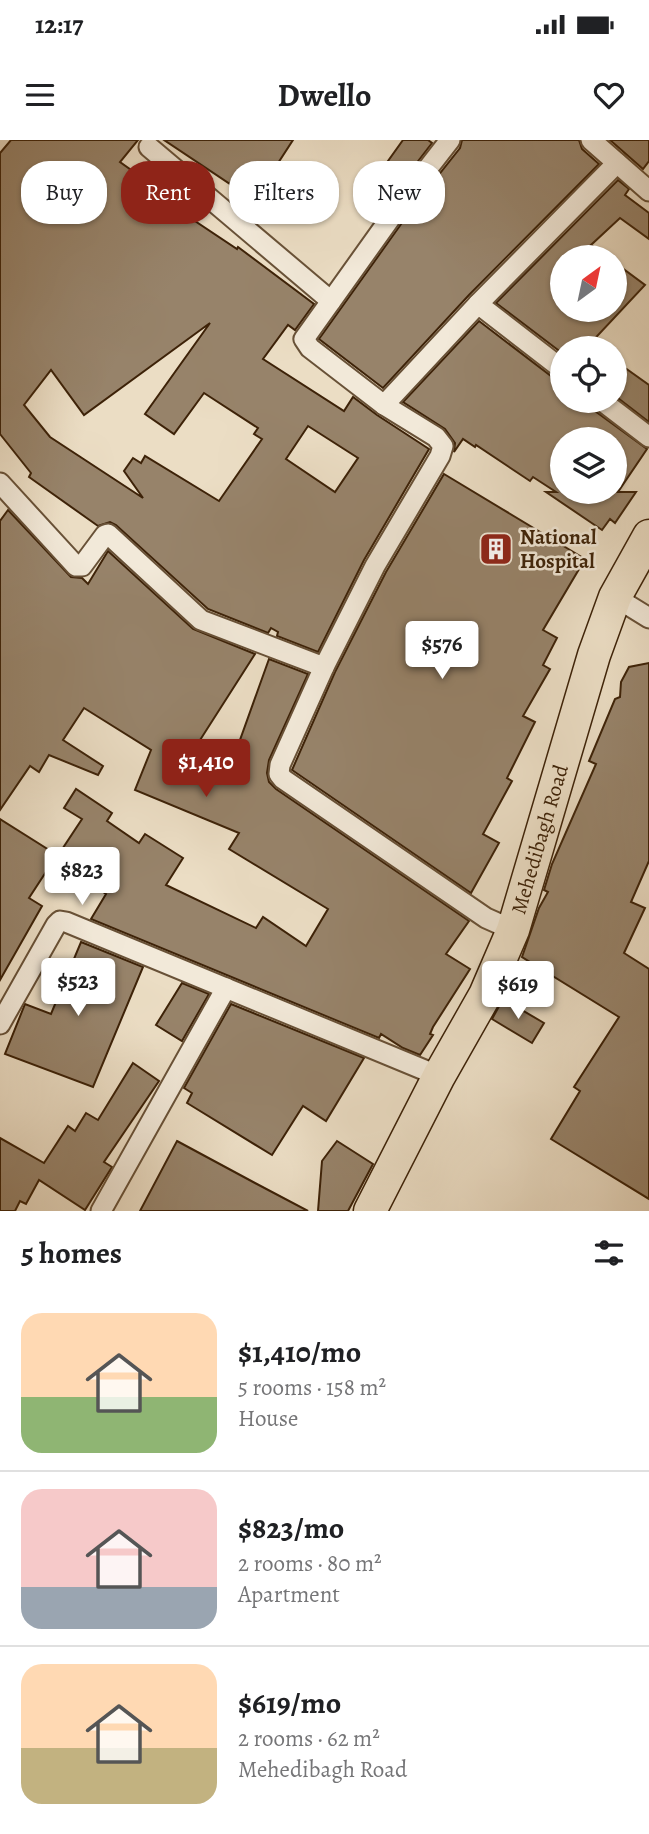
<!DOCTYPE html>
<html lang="en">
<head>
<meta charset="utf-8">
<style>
	body { margin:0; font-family:Alegreya,serif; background:#f2f2f2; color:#202124; height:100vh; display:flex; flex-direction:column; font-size:26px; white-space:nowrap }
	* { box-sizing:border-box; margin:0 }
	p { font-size:23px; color:#757577 }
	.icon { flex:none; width:38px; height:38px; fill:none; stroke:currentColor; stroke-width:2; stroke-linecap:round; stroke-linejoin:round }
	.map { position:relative; height:1071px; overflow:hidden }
	.sheet { display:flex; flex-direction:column; background:#fff; flex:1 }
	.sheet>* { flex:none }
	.banner { position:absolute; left:21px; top:21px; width:607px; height:63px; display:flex; gap:14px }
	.needle { width:46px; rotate:33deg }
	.tools { position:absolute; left:550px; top:105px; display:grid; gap:14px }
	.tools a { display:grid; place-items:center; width:77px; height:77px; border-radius:50%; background:#fff; box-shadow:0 2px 5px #0004; font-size:35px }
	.price { position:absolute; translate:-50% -60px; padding:0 16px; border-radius:7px; background:#fff; color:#222; font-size:23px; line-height:46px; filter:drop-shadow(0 2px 4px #0008) }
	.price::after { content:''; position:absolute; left:50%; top:42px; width:21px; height:16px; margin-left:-10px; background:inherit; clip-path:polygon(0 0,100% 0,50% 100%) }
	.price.on { background:#8f2418; color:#fff }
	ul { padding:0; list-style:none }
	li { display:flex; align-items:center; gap:21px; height:175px; padding:0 21px }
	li+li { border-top:2px solid #e0e0e0 }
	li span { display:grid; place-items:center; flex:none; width:196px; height:140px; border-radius:21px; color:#555 }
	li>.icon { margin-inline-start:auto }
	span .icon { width:84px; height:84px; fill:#fffc; stroke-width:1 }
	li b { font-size:30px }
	h2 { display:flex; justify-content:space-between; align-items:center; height:84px; padding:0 21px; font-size:30px }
	.pill { padding:0 24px; border-radius:28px; background:#fff; box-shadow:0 2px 5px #0004; font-size:24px; line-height:63px }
	.pill.on { background:#8f2418; color:#fff }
	.status { display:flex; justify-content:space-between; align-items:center; height:49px; padding:0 35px; background:#fff; direction:ltr }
	.status svg { height:19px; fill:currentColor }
	header { display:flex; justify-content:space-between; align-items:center; height:91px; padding:0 21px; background:#fff; font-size:32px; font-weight:600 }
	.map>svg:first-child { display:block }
</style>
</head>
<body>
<div class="status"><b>12:17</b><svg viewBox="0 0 49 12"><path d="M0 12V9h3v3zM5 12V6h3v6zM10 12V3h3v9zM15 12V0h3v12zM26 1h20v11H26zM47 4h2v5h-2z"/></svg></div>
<header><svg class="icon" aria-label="menu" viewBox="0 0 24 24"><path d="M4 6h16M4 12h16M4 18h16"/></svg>Dwello<svg class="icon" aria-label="heart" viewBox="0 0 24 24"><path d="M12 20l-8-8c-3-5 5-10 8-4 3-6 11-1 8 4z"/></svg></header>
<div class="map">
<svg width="649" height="1071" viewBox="0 0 649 1071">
	<rect width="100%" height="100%" fill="#ebddc4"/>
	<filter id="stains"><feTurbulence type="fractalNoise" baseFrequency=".00286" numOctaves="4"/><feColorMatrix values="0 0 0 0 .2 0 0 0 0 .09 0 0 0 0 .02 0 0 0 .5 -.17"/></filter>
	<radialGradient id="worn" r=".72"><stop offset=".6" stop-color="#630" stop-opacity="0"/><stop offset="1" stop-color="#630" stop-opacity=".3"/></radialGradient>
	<g fill="#97836a" stroke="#3d2208" stroke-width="2" fill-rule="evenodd">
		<path d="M11,0H138L120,22L189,71L186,75L237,109L238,107L314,164L295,190L288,185L263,219L344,271L353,257L377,275L429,309L364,420L318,512L277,496L278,492L271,488L268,493L208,469L116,385L110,382L98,386L29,337L31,333L0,294V13ZM210,183L145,274L174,294L204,253L258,288L254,294L262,299L219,361L145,316L141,323L133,318L124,331L143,358L50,297L24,265L51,230L84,275ZM308,286L358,318L335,352L286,319Z"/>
		<polygon points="164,0 293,0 254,60"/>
		<polygon points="403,0 428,0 432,3 392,55 373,42"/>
		<polygon points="462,0 579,0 582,9 599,24 469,155 383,248 319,199 414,66 460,8"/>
		<polygon points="610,0 649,0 649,21 643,29"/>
		<polygon points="618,40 629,49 625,55 649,73 649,99 620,78 591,105 608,117 562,117 562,170 614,170 614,122 645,145 586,208 562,208 562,213 496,163"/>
		<path d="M479,181L555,239L562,241V261H588L595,271L647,309L618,352H636L615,383L610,379L602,390L546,352H556L533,337L530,341L476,305L475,307L463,299L454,312L455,303L445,289L403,262ZM562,299H614V352H562Z"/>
		<polygon points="614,220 649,245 649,282 614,255"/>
		<polygon points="444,334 585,419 543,490 557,498 543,525 550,529 523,576 535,582 507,638 512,641 483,694 499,703 471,753 292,630 335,532 386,432"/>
		<polygon points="8,370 71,437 82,438 88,444 108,411 193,489 255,514 186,622 226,639 269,519 308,534 269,620 267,633 269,642 276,649 469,781 446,814 470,829 433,887 430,894 433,895 420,915 403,908 381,894 379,898 91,779 106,754 55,720 82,679 64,668 76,649 112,673 107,681 139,703 145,694 183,718 166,745 256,788 263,777 306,806 328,769 229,709 239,693 135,650 151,610 84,568 63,600 103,626 98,635 49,615 39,632 30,626 0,670 0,381"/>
		<polygon points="649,523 649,721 631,762 645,768 624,813 649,829 649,1059 551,999 580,951 574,947 619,877 522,817 539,768 548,752 544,750 552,724 596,624 589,621 615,559 620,557 621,542 629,527"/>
		<polygon points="0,679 57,715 29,758 42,766 0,840"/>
		<polygon points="81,802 143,827 93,947 5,914 25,864 51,874"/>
		<polygon points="182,843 209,854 182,901 156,885"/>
		<polygon points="503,859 544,883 532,903 492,879"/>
		<polygon points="231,864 364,918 326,981 303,966 272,1015 187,963 192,953 184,948"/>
		<polygon points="133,923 159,941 104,1022 112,1027 85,1070 39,1040 26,1064 20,1061 15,1071 0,1071 0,998 44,1023 68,986 75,991 86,973 98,980"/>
		<polygon points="177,1001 255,1043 308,1071 140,1071"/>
		<polygon points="337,1001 373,1024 348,1071 318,1071 322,1021"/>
	</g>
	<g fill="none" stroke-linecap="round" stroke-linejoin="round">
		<defs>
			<g id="minor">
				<polyline points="591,0 649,51"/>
				<polyline points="149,7 331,161"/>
				<polyline points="562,229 478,164 617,23"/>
				<polyline points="602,261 649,297"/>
				<polyline points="384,265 478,164"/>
				<polyline points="0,343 76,426 82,426 105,395 108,394 201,480 324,527 375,426 440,316 443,306 436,297 384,265 310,208 304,199 404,59 450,0"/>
				<polyline points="615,457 649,478"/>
				<polyline points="324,527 280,625 279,634 283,639 486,778 513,790"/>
				<polyline points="0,884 56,785 60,781 66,782 439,936"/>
				<polyline points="101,1071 226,848"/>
			</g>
			<g id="primary">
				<path id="s1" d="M370,1071L439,936L485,855L513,790L594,515L615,457L649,396"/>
			</g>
		</defs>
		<use href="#minor" stroke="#685137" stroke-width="23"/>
		<use href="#primary" stroke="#3d2208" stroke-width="35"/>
		<use href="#minor" stroke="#f2e9d9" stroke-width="19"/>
		<use href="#primary" stroke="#ebddc4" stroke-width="32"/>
	</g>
	<defs>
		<symbol id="building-square" viewBox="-11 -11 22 22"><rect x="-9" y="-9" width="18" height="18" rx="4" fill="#8f2418" stroke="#f2e9d9"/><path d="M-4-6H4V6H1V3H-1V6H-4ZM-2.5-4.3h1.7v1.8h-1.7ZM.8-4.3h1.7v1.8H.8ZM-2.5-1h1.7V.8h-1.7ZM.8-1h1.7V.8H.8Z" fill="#fff"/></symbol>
	</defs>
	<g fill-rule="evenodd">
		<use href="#building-square" x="477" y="390" width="38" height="38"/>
	</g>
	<g text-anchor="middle" stroke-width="5" stroke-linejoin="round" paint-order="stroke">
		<g font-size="21" font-weight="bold" fill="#3d2208" stroke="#f2e9d9" text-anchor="start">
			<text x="520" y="404">National<tspan x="520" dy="24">Hospital</tspan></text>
		</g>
		<g font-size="21" fill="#3d2208" stroke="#f2e9d9">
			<text dy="7" stroke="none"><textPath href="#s1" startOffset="410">Mehedibagh Road</textPath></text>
		</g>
	</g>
	<rect width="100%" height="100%" filter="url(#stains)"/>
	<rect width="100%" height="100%" fill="url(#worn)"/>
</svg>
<div class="tools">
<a><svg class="needle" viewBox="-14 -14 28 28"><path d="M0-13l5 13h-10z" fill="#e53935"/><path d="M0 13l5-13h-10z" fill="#757577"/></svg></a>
<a><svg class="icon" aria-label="locate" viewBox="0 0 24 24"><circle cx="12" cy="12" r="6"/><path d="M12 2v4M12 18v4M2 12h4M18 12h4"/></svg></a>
<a><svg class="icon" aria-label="layers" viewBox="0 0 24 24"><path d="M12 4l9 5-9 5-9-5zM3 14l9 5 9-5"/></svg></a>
</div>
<b class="price" style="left:442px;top:541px">$576</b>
<b class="price on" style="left:206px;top:659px">$1,410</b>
<b class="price" style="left:82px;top:767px">$823</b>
<b class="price" style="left:78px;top:878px">$523</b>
<b class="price" style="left:518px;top:881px">$619</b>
<div class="banner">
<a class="pill">Buy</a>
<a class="pill on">Rent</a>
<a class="pill">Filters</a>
<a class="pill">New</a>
</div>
</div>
<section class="sheet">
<h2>5 homes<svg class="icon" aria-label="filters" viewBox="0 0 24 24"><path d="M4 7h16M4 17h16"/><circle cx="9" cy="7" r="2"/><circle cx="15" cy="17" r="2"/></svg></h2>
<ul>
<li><span style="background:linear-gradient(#ffd9b3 60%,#8fb573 0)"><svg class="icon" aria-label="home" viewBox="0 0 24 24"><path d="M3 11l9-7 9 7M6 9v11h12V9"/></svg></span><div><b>$1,410/mo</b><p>5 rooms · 158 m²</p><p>House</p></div></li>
<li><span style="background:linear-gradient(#f6c9c9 70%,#9aa5b1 0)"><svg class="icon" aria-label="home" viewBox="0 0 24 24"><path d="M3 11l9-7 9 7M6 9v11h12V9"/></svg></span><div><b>$823/mo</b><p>2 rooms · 80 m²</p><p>Apartment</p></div></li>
<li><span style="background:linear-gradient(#ffd9b3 60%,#c2b280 0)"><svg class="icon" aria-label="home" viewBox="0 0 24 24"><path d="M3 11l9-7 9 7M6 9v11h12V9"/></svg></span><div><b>$619/mo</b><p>2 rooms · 62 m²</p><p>Mehedibagh Road</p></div></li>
</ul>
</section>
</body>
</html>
